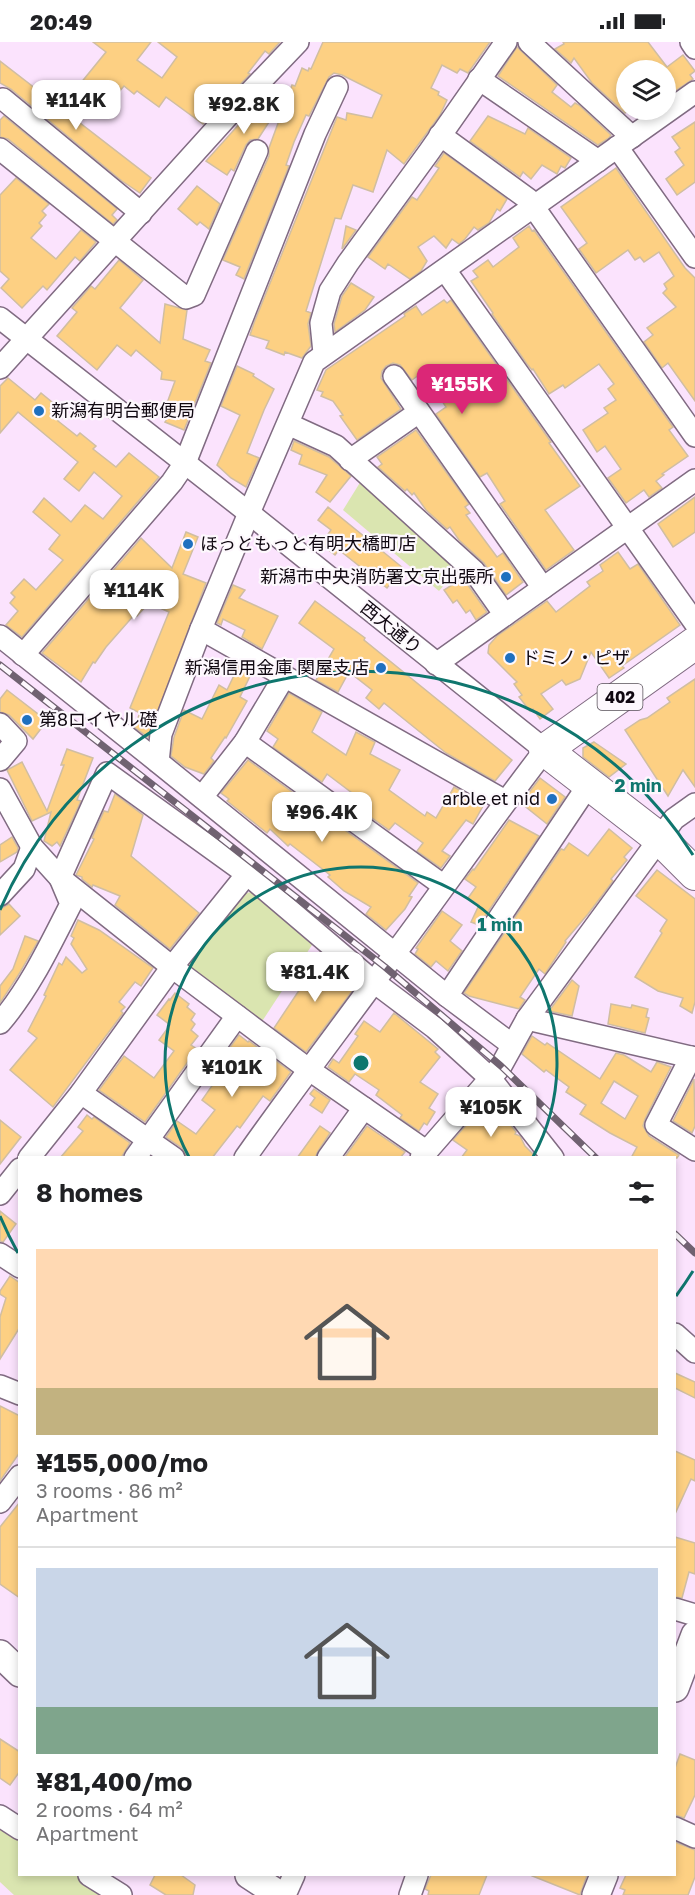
<!DOCTYPE html>
<html lang="en">
<head>
<meta charset="utf-8">
<style>
	body { margin:0; font-family:"Golos Text","Noto Sans JP",sans-serif; background:#f2f2f2; color:#202124; height:100vh; display:flex; flex-direction:column; font-size:22px; white-space:nowrap }
	* { box-sizing:border-box; margin:0 }
	p { font-size:20px; color:#757577 }
	.icon { flex:none; width:33px; height:33px; fill:none; stroke:currentColor; stroke-width:2; stroke-linecap:round; stroke-linejoin:round }
	.map { position:relative; flex:1; overflow:hidden }
	.details { position:absolute; left:18px; top:1114px; width:658px; height:720px; display:flex; flex-direction:column; background:#fff; border-radius:0px; box-shadow:0 3px 9px #0003 }
	.details>* { flex:none }
	.fabs { position:absolute; left:616px; top:18px; display:grid; gap:12px }
	.fabs a { display:grid; place-items:center; width:60px; height:60px; border-radius:50%; background:#fff; box-shadow:0 3px 9px #0003; font-size:30px }
	.price { position:absolute; translate:-50% -51px; padding:0 14px; border-radius:12px; background:#fff; color:#222; font-size:20px; line-height:39px; filter:drop-shadow(0 2px 3px #0008) }
	.price::after { content:''; position:absolute; left:50%; top:36px; width:18px; height:14px; margin-left:-9px; background:inherit; clip-path:polygon(0 0,100% 0,50% 100%) }
	.price.selected { background:#db2777; color:#fff }
	ul { padding:0; list-style:none }
	li { display:grid; align-content:center; gap:12px; height:318px; padding:0 18px }
	li+li { border-top:2px solid #e0e0e0 }
	li span { display:grid; place-items:center; height:186px; border-radius:0px; color:#555 }
	li>.icon { margin-inline-start:auto }
	span .icon { width:108px; height:108px; fill:#fffc; stroke-width:1 }
	li b { font-size:26px }
	h2 { display:flex; justify-content:space-between; align-items:center; height:72px; padding:0 18px; font-size:26px }
	.status { display:flex; justify-content:space-between; align-items:center; height:42px; padding:0 30px; background:#fff; direction:ltr }
	.status svg { height:16px; fill:currentColor }
	.map>svg:first-child { display:block }
</style>
</head>
<body>
<div class="status"><b>20:49</b><svg viewBox="0 0 49 12"><path d="M0 12V9h3v3zM5 12V6h3v6zM10 12V3h3v9zM15 12V0h3v12zM26 1h20v11H26zM47 4h2v5h-2z"/></svg></div>
<div class="map">
<svg width="695" height="1853" viewBox="0 0 695 1853">
	<rect width="100%" height="100%" fill="#fbe3fd"/>
	<g fill="#dae5b0">
		<polygon points="361,439 460,525 439,549 343,468"/>
		<polygon points="254,849 314,900 259,984 185,922 240,853"/>
		<polygon points="0,1782 19,1795 20,1833 76,1833 107,1853 14,1853 0,1840"/>
	</g>
	<g fill="#fdd083" stroke="#d0bea2" stroke-width="1.5" fill-rule="evenodd">
		<polygon points="93,0 151,0 137,18 162,36 177,15 158,0 280,0 269,12 265,9 248,31 250,32 203,82 166,55 159,65 137,49 134,52 124,44 107,64 80,42 106,10"/>
		<polygon points="323,0 490,0 468,31 460,27 457,31 442,23 431,46 439,50 438,53 447,58 440,73 404,122 387,108 373,150 353,143 341,177 335,176 306,269 311,271 308,282 311,304 302,316 285,310 284,313 266,306 269,299 250,293 254,281 337,75 346,78 347,71 372,76 382,53 342,33 334,31 329,35 309,74 306,73 294,100 286,123 289,124 244,237 236,233 240,225 223,218 269,114 269,106 292,43 295,44 302,26 308,29 309,26 311,27"/>
		<polygon points="563,0 648,0 667,25 683,13 695,29 690,33 693,37 666,55 666,28 627,28 627,68 625,71 592,41 574,16 571,21 555,7 564,2"/>
		<polygon points="517,5 557,43 552,50 571,65 575,61 579,63 611,93 609,96 598,103 498,34"/>
		<polygon points="0,19 151,136 140,151 122,139 11,47 0,41"/>
		<polygon points="268,50 282,60 258,97 250,98 246,103 234,129 231,127 227,133 206,119"/>
		<polygon points="4,74 117,167 112,173 117,178 113,182 8,97 0,95 0,78"/>
		<polygon points="488,74 525,92 528,86 571,116 565,126 561,124 557,132 542,123 531,137 523,130 520,135 470,99"/>
		<polygon points="695,80 695,140 677,153 666,137 684,123 675,110 680,106 672,95"/>
		<polygon points="444,111 507,157 500,169 497,167 489,181 478,188 474,185 465,197 459,202 452,197 446,206 434,194 418,205 427,219 421,229 410,237 388,222 385,227 368,215 412,155 417,158 439,126 435,124"/>
		<polygon points="616,126 685,226 695,236 695,359 668,321 662,326 644,300 653,293 647,286 676,265 663,251 667,247 664,242 674,234 659,210 644,220 640,215 635,218 628,208 596,231 579,207 587,201 561,165"/>
		<polygon points="16,136 49,162 42,169 46,173 39,181 42,184 31,196 56,217 81,188 96,200 80,219 75,215 47,248 43,244 22,266 1,246 9,237 0,229 0,153"/>
		<polygon points="197,144 220,162 209,187 200,180 197,183 178,167"/>
		<polygon points="346,184 356,188 342,207"/>
		<polygon points="529,184 532,189 534,188 673,385 669,388 688,414 662,432 664,433 656,439 662,446 649,455 644,448 626,461 608,436 621,427 605,404 597,410 583,388 608,371 604,366 616,358 608,347 614,342 599,322 565,346 563,343 549,352 533,327 532,328 527,322 492,272 493,271 471,239 478,235 473,229 488,218 493,225 519,205 513,196"/>
		<polygon points="119,218 143,238 120,266 160,301 165,262 187,268 183,297 210,308 205,319 211,321 184,388 165,380 168,374 163,372 175,339 161,337 162,330 136,308 131,314 117,303 97,328 57,294 77,270 72,266 91,244 95,247"/>
		<polygon points="351,241 374,255 365,268 335,290 334,282 342,254"/>
		<polygon points="444,258 447,261 451,258 551,400 549,401 580,444 545,468 574,508 546,528 500,462 505,459 487,431 480,435 436,372 446,365 423,330 412,338 400,323 393,321 386,324 382,329 381,336 401,367 357,398 340,374 343,373 333,359 321,354 323,350 317,348 326,328 405,274 404,272 405,271 416,264 422,273"/>
		<polygon points="237,324 254,332 253,334 274,347 264,368 247,411 259,416 246,445 231,436 217,423 240,373 221,364"/>
		<polygon points="8,336 35,358 41,351 58,365 57,367 63,373 58,379 77,394 80,391 96,404 93,407 116,425 129,411 159,435 22,595 6,583 18,569 10,561 15,555 11,551 24,537 36,548 63,518 49,507 60,493 33,470 44,456 71,480 85,463 103,477 122,454 94,430 79,449 64,437 78,420 18,370 0,391 0,344"/>
		<polygon points="416,388 469,462 465,465 470,471 466,473 497,515 503,511 523,540 506,553 484,521 459,498 450,485 447,487 426,468 414,451 412,453 407,447 405,449 378,425 382,422 377,415"/>
		<polygon points="294,399 329,415 351,434 330,460 316,450 327,433 299,422 302,413 291,408"/>
		<polygon points="695,455 695,490 673,505 658,482"/>
		<polygon points="328,465 403,526 387,546 339,508 335,513 321,502 331,488 318,478"/>
		<polygon points="186,490 198,495 183,532 206,541 148,695 134,685 140,671 130,666 169,570 149,561 137,574 135,572 106,605 95,621 93,620 81,640 42,611 141,496 172,526"/>
		<polygon points="618,510 630,527 638,522 680,583 622,624 624,626 609,636 591,610 580,637 566,643 562,638 541,652 553,667 540,677 533,667 530,669 519,655 522,653 514,642 517,640 488,611 489,603 497,594 547,559 556,570 590,544 587,540 603,529 600,523"/>
		<polygon points="463,536 487,570 476,578 470,568 466,571 457,558 453,561 444,548"/>
		<polygon points="233,543 245,548 239,556 278,574 262,607 242,595 245,588 223,577 221,583 217,581"/>
		<polygon points="315,559 365,596 364,598 512,718 495,739 446,711 384,661 379,667 366,656 372,648 349,630 338,650 316,638 334,607 299,581"/>
		<polygon points="239,623 252,630 240,655 247,659 226,696 225,695 211,716 214,719 204,732 185,725 171,714 174,695 184,668 202,677 219,643 227,648"/>
		<polygon points="695,637 695,745 683,728 668,754 625,688 640,678 647,676 670,660 667,656"/>
		<polygon points="7,648 47,679 33,697 9,673 0,670 0,657"/>
		<polygon points="289,651 322,670 312,690 346,713 356,690 375,700 370,712 400,728 389,748 425,774 427,770 436,776 454,745 479,759 478,761 483,764 473,782 466,778 442,809 450,814 441,826 417,809 423,801 395,781 389,788 351,761 356,754 327,732 322,740 273,705 278,697 267,689"/>
		<polygon points="594,700 626,722 609,735 583,715 583,706"/>
		<polygon points="67,707 93,716 77,758 81,759 60,804 57,800 52,804 44,799 51,770 32,779 7,728 22,720 47,769 64,723 61,723"/>
		<polygon points="248,718 418,841 409,854 412,855 405,867 386,888 366,872 371,865 344,849 328,835 330,833 290,802 288,804 270,787 267,791 227,759 229,757 221,751"/>
		<polygon points="540,736 565,755 547,782 521,761"/>
		<polygon points="115,752 143,773 131,814 199,871 170,907 115,863 120,854 93,843 92,845 82,837 82,835 76,833 94,797 92,796 104,769 108,770"/>
		<polygon points="509,778 539,794 479,883 471,880 479,863 468,856 476,845 465,837 473,827 474,828"/>
		<polygon points="609,787 632,806 624,815 627,818 611,837 613,839 588,872 565,899 566,900 545,932 539,927 520,955 525,958 519,967 469,954 464,951 561,807 564,808 569,801 588,814"/>
		<polygon points="12,795 18,806 17,810 0,820 0,803"/>
		<polygon points="657,828 695,857 695,960 692,971 680,964 683,956 658,949 635,935 662,891 660,889 667,878 636,854"/>
		<polygon points="9,862 20,874 0,893 0,867"/>
		<polygon points="442,869 462,883 450,899 462,909 448,929 436,919 431,925 415,912 418,907 416,906"/>
		<polygon points="78,878 99,888 153,926 141,944 135,940 119,960 125,965 121,969 123,971 53,1065 10,1028 37,996 28,989 46,954 44,953 59,921 62,923 66,915 82,931 87,927 71,902 74,896 71,894"/>
		<polygon points="25,894 38,899 19,932 0,961 0,944 13,927"/>
		<polygon points="320,910 351,938 347,943 353,948 306,1010 274,986 300,947 298,945 302,939 299,937"/>
		<polygon points="572,938 579,944 572,974 549,969"/>
		<polygon points="175,951 189,962 187,965 195,972 191,978 195,982 191,988 198,994 191,1003 197,1007 145,1080 99,1048 124,1014 154,1036 174,1009 159,998 170,983 157,973 169,957 170,958"/>
		<polygon points="611,962 631,966 632,963 648,967 646,975 649,976 645,991 608,982"/>
		<polygon points="394,971 438,1007 435,1010 440,1015 420,1040 438,1052 429,1066 435,1070 427,1083 424,1081 419,1089 400,1076 402,1073 376,1053 379,1048 355,1032 349,1040 328,1025 333,1017 339,1021 358,994 355,992 364,979 380,990"/>
		<polygon points="239,993 248,1000 249,999 291,1030 270,1059 263,1054 240,1086 237,1084 212,1116 187,1116 182,1106 166,1095 177,1079 196,1092 215,1068 202,1058 221,1031 215,1026"/>
		<path d="M532,994L545,1003L547,1001L600,1037L616,1011L624,1013L651,1030L657,1020L671,1025L645,1077L643,1084L649,1094L679,1113L677,1116H631L637,1105L610,1091L580,1072L586,1063L566,1050L569,1045L546,1028L544,1030L522,1012ZM614,1039L638,1054L625,1077L601,1061Z"/>
		<polygon points="694,1037 695,1084 692,1091 673,1079"/>
		<polygon points="314,1047 330,1058 322,1071 310,1063 315,1056 310,1052"/>
		<polygon points="485,1062 506,1077 516,1090 515,1092 520,1094 525,1104 537,1116 461,1116 467,1108 453,1098"/>
		<polygon points="87,1073 92,1077 94,1075 130,1101 121,1116 60,1116 83,1089 78,1085"/>
		<polygon points="0,1078 21,1095 0,1122"/>
		<polygon points="320,1084 330,1091 318,1109 315,1116 297,1116"/>
		<polygon points="367,1084 405,1110 400,1116 344,1116"/>
		<polygon points="0,1169 16,1182 3,1200 0,1199"/>
		<polygon points="10,1234 20,1241 20,1285 0,1317 0,1275 6,1256 0,1252 0,1249"/>
		<polygon points="675,1331 695,1340 695,1356 675,1346"/>
		<polygon points="0,1364 20,1374 20,1410 0,1439"/>
		<polygon points="675,1409 695,1418 695,1439 691,1437 675,1472"/>
		<polygon points="20,1460 20,1556 0,1542 0,1485"/>
		<polygon points="675,1495 695,1501 695,1532 689,1530 682,1556 675,1555"/>
		<polygon points="0,1697 20,1710 20,1729 10,1743 0,1736"/>
		<polygon points="680,1712 695,1718 695,1753 684,1776 675,1773 675,1726"/>
		<polygon points="675,1800 695,1808 695,1835 688,1853 623,1853 625,1848 620,1846 626,1833 675,1833"/>
		<polygon points="155,1833 181,1833 195,1843 193,1853 166,1853 150,1843"/>
		<polygon points="431,1833 487,1833 479,1853 428,1853 429,1849 425,1847"/>
		<polygon points="530,1833 587,1833 580,1853"/>
	</g>
	<g fill="none" stroke-linecap="round" stroke-linejoin="round">
		<defs>
			<g id="minor">
				<polyline points="529,0 632,95"/>
				<polyline points="691,0 695,6"/>
				<polyline points="479,37 598,119"/>
				<polyline points="3,57 141,171"/>
				<polyline points="440,93 528,157 695,394"/>
				<polyline points="617,105 695,215"/>
				<polyline points="0,107 186,256 194,253 257,109"/>
				<polyline points="445,228 695,581"/>
				<path d="M0,276L249,471L545,708C494,774 446,843 396,910C346,979 294,1046 245,1116"/>
				<polyline points="324,311 321,281 330,249 348,221 429,110 506,0"/>
				<polyline points="0,326 235,66 298,0"/>
				<polyline points="394,334 543,546"/>
				<polyline points="288,382 336,404 474,529 505,573"/>
				<polyline points="350,418 419,370"/>
				<polyline points="201,587 505,759"/>
				<polyline points="0,594 158,720 447,954 511,1002"/>
				<polyline points="23,613 172,440 185,421 315,92 337,45"/>
				<polyline points="436,622 695,438"/>
				<polyline points="0,682 16,699 0,718"/>
				<polyline points="245,700 444,844"/>
				<polyline points="158,720 161,692 201,587 249,471 314,320 695,50"/>
				<polyline points="0,747 32,805"/>
				<polyline points="202,755 245,700 284,635"/>
				<polyline points="0,853 24,827 32,805 60,836 172,925 308,1027 426,1109"/>
				<polyline points="447,954 589,742"/>
				<polyline points="527,977 695,1016"/>
				<path d="M0,981C30,946 50,903 71,862L60,836L107,731L247,832L374,940L435,986L490,1036L553,1116"/>
				<polyline points="691,1015 656,1083 695,1108"/>
				<polyline points="81,1051 174,1116"/>
				<polyline points="29,1116 81,1051 172,925 247,832"/>
				<polyline points="135,1116 237,974"/>
				<polyline points="328,1116 364,1066"/>
				<polyline points="421,1116 501,1024 527,977 674,777 695,762"/>
				<polyline points="0,1152 20,1127"/>
				<polyline points="0,1212 20,1225"/>
				<polyline points="675,1292 695,1310"/>
				<polyline points="0,1344 20,1352"/>
				<polyline points="0,1460 20,1434"/>
				<polyline points="675,1567 695,1573"/>
				<polyline points="0,1774 20,1787"/>
				<polyline points="675,1786 695,1795"/>
				<polyline points="89,1833 121,1853"/>
				<polyline points="285,1853 294,1833"/>
				<polyline points="410,1853 417,1833"/>
			</g>
			<g id="major">
				<polyline points="0,1612 20,1631"/>
				<polyline points="675,1646 695,1593"/>
				<polyline points="249,1833 280,1853"/>
				<polyline points="596,1853 604,1833"/>
			</g>
			<polyline id="highway" points="695,601 545,708 660,797 695,832"/>
		</defs>
		<use href="#minor" stroke="#806b82" stroke-width="24"/>
		<use href="#major" stroke="#806b82" stroke-width="30"/>
		<use href="#highway" stroke="#806b82" stroke-width="34"/>
		<use href="#minor" stroke="#fff" stroke-width="21"/>
		<use href="#major" stroke="#fff" stroke-width="27"/>
		<use href="#highway" stroke="#fff" stroke-width="32"/>
		<defs>
			<g id="rail">
				<polyline points="0,623 385,925 501,1024 596,1116"/>
				<polyline points="675,1192 695,1211"/>
			</g>
		</defs>
		<use href="#rail" stroke="#706271" stroke-width="7"/>
		<use href="#rail" stroke="#fdf8fd" stroke-width="4.5" stroke-dasharray="14" stroke-linecap="butt"/>
	</g>
	<g fill="none" stroke="#0f766e" stroke-width="3">
		<path d="M189 1115A196 196 0 1 1 533 1115"/>
		<path d="M693 1229A392 392 0 0 1 676 1254M18 1211A392 392 0 0 1 0 1174M0 868A392 392 0 0 1 693 813"/>
	</g>
	<g fill="#1f70bf" stroke="#fdf8fd" stroke-width="2">
		<circle cx="39" cy="369" r="6"/>
		<circle cx="188" cy="502" r="6"/>
		<circle cx="506" cy="535" r="6"/>
		<circle cx="510" cy="616" r="6"/>
		<circle cx="381" cy="626" r="6"/>
		<circle cx="27" cy="678" r="6"/>
		<circle cx="552" cy="757" r="6"/>
	</g>
	<g text-anchor="middle" stroke-width="4.5" stroke-linejoin="round" paint-order="stroke">
		<rect fill="#fdf8fd" stroke="#575058" stroke-width="1.5" x="597.5" y="642" width="45" height="26" rx="4.5"/>
		<g font-size="16" font-weight="bold" fill="#100811">
			<text x="620" y="661">402</text>
		</g>
		<g font-size="18" fill="#100811" stroke="#fdf8fd" text-anchor="start">
			<text x="51" y="375">新潟有明台郵便局</text>
			<text x="200" y="508">ほっともっと有明大橋町店</text>
			<text x="494" y="541" text-anchor="end">新潟市中央消防署文京出張所</text>
			<text x="522" y="622">ドミノ・ピザ</text>
			<text x="369" y="632" text-anchor="end">新潟信用金庫 関屋支店</text>
			<text x="39" y="684">第8ロイヤル礎</text>
			<text x="540" y="763" text-anchor="end">arble et nid</text>
		</g>
		<g font-size="18" fill="#100811" stroke="#fdf8fd">
			<text transform="translate(391 586) rotate(39)" y="6">西大通り</text>
		</g>
	</g>
	<circle cx="361" cy="1021" r="9" fill="#0f766e" stroke="#fdf8fd" stroke-width="3"/>
	<g font-size="18" text-anchor="middle" font-weight="bold" fill="#0f766e" stroke="#fdf8fd" stroke-width="4.5" stroke-linejoin="round" paint-order="stroke">
		<text x="638" y="750">2 min</text>
		<text x="500" y="889">1 min</text>
	</g>
</svg>
<div class="fabs">
<a><svg class="icon" aria-label="layers" viewBox="0 0 24 24"><path d="M12 4l9 5-9 5-9-5zM3 14l9 5 9-5"/></svg></a>
</div>
<b class="price" style="left:76px;top:89px">¥114K</b>
<b class="price" style="left:244px;top:93px">¥92.8K</b>
<b class="price selected" style="left:462px;top:373px">¥155K</b>
<b class="price" style="left:134px;top:579px">¥114K</b>
<b class="price" style="left:322px;top:801px">¥96.4K</b>
<b class="price" style="left:315px;top:961px">¥81.4K</b>
<b class="price" style="left:232px;top:1056px">¥101K</b>
<b class="price" style="left:491px;top:1096px">¥105K</b>
<section class="details">
<h2>8 homes<svg class="icon" aria-label="filters" viewBox="0 0 24 24"><path d="M4 7h16M4 17h16"/><circle cx="9" cy="7" r="2"/><circle cx="15" cy="17" r="2"/></svg></h2>
<ul>
<li><span style="background:linear-gradient(#ffd9b3 75%,#c2b280 0)"><svg class="icon" aria-label="home" viewBox="0 0 24 24"><path d="M3 11l9-7 9 7M6 9v11h12V9"/></svg></span><div><b>¥155,000/mo</b><p>3 rooms · 86 m²</p><p>Apartment</p></div></li>
<li><span style="background:linear-gradient(#c9d6e8 75%,#7fa58c 0)"><svg class="icon" aria-label="home" viewBox="0 0 24 24"><path d="M3 11l9-7 9 7M6 9v11h12V9"/></svg></span><div><b>¥81,400/mo</b><p>2 rooms · 64 m²</p><p>Apartment</p></div></li>
</ul>
</section>
</div>
</body>
</html>
